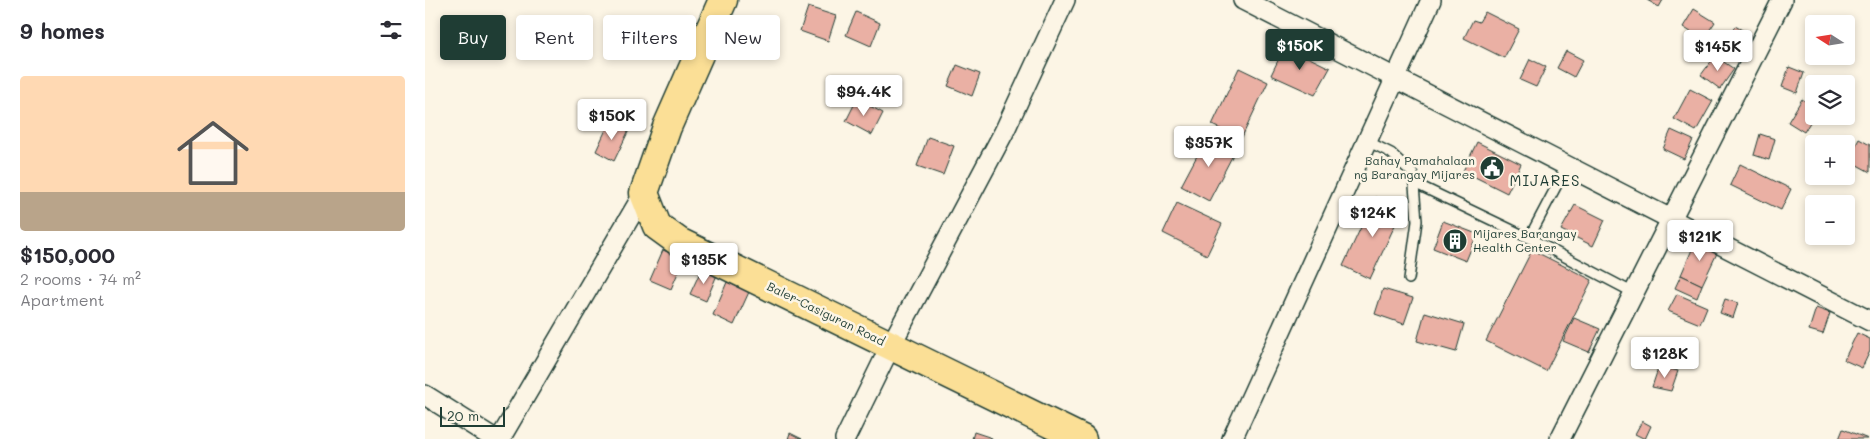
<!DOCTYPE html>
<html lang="en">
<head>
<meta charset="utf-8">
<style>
	body { margin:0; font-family:Mali,sans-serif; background:#f7f7f7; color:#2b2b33; height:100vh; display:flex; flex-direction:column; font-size:19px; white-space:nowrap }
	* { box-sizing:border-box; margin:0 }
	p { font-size:16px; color:#7c7c81 }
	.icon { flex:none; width:28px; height:28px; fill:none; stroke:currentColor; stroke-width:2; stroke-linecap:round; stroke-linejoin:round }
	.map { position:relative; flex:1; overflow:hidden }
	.drawer { display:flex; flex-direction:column; background:#fff; width:425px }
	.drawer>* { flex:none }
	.top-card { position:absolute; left:15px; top:15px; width:475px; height:45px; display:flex; gap:10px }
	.needle { width:32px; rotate:282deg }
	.buttons { position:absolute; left:1380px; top:15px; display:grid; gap:10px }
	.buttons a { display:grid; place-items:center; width:50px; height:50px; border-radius:5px; background:#fff; box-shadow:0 2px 8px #0003; font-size:25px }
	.scale { position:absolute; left:15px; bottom:12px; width:65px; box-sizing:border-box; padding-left:5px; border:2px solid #1f3d34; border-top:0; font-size:14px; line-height:18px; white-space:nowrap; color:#1f3d34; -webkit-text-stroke:4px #fcf5e5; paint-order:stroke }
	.price { position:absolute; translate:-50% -42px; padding:0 11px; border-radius:5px; background:#fff; color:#222; font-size:16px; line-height:32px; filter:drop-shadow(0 1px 2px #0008) }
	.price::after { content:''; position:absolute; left:50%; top:30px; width:15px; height:11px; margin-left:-8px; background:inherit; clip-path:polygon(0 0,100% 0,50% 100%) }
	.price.selected { background:#1f3d34; color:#fff }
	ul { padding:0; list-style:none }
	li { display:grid; align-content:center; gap:10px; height:265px; padding:0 20px }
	li span { display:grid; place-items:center; height:155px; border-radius:5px; color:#555 }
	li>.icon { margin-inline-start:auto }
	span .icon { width:90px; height:90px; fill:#fffc; stroke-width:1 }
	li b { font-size:21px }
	h2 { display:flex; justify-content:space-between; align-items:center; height:60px; padding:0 20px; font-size:21px }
	.chip { padding:0 18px; border-radius:5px; background:#fff; box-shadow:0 2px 8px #0003; font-size:18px; line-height:45px }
	.chip.selected { background:#1f3d34; color:#fff }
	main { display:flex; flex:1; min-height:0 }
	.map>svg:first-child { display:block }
</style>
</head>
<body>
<main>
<section class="drawer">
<h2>9 homes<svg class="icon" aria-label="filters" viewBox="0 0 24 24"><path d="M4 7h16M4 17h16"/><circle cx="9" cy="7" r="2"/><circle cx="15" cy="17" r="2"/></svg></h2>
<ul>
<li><span style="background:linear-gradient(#ffd9b3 75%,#b9a48a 0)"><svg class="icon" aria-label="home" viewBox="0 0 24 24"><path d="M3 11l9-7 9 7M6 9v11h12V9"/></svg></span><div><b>$150,000</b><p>2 rooms · 74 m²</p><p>Apartment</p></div></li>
</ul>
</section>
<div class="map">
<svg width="1445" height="439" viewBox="0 0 1445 439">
	<rect width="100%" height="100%" fill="#fcf5e5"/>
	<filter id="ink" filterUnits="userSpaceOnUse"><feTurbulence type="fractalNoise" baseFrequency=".02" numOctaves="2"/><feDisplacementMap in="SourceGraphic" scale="10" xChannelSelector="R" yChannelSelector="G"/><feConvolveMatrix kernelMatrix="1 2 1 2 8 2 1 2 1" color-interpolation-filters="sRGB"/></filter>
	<g filter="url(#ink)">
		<g fill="#eab0a4" stroke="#1f3d34">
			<polygon points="1222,0 1238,0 1234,7"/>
			<polygon points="383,7 411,16 403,41 375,31"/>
			<polygon points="1269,9 1290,22 1278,40 1258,27"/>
			<polygon points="431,12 455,23 446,46 421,35"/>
			<polygon points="1060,12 1094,29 1079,58 1039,38 1048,20 1054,22"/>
			<polygon points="1310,26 1326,35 1314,54 1298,45"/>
			<polygon points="860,46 905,68 890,95 846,75"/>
			<polygon points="1141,51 1158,60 1149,77 1132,68"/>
			<polygon points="1290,56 1309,69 1295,89 1276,75"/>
			<polygon points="1105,59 1121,67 1111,87 1095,80"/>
			<polygon points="532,65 555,74 547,96 523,86"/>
			<polygon points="1364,67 1379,73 1372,93 1357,87"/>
			<polygon points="814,68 843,82 816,139 787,125"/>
			<polygon points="1265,89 1288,101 1271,131 1249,119"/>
			<polygon points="432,99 458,113 447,135 421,121"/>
			<polygon points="1377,99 1389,107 1389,116 1379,132 1363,122"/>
			<polygon points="185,121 204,130 189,161 171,151"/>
			<polygon points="1246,130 1268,140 1259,159 1238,149"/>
			<polygon points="1335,134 1350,139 1344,160 1329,155"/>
			<polygon points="783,135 811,149 784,201 756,186"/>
			<polygon points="503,137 529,146 518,175 492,166"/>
			<polygon points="1434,139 1445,145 1445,172 1423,160"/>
			<polygon points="1052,142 1096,164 1082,193 1038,171"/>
			<polygon points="1315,164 1366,189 1356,210 1305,185"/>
			<polygon points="950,197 977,210 945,279 918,266"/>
			<polygon points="752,203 797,224 782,255 738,233"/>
			<polygon points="1150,205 1180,220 1168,246 1136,230"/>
			<polygon points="1018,221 1052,234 1041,261 1008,248"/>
			<polygon points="1272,238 1294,249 1277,285 1256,275"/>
			<polygon points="238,250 259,259 246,289 225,280"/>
			<polygon points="1107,250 1167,280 1121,371 1061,341"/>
			<polygon points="277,268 292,275 281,301 265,294"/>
			<polygon points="1256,275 1277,285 1272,298 1250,288"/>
			<polygon points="302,282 324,292 309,325 288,315"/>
			<polygon points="958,289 988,298 979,324 950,314"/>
			<polygon points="1252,294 1282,307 1275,324 1243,311"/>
			<polygon points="1300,299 1313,303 1308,318 1295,313"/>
			<polygon points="1391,308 1405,313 1398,334 1384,330"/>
			<polygon points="1000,312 1039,324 1031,352 992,341"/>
			<polygon points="1149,318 1175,329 1164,352 1138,341"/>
			<polygon points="1432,333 1445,339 1445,351 1437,368 1419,360"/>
			<polygon points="1234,366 1253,371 1246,391 1227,387"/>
			<polygon points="1217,421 1226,426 1220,439 1210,434"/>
			<polygon points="1418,429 1443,439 1414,439"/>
			<polygon points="549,432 567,438 567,439 547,439"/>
			<polygon points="365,433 377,439 363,439"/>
		</g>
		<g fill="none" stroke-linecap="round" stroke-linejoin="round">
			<defs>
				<g id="service">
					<polyline points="942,141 966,153 988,174 992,221 984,279"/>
					<polyline points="989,183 1104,238 1209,293"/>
					<polyline points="1104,238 1142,166"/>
				</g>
				<g id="minor">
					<polyline points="818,0 1445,321"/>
					<polyline points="0,395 70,439"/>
					<polyline points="75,439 219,193"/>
					<polyline points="420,439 466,345 579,132 640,0"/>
					<polyline points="807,439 1006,0"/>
					<polyline points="1135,439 1357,0"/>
				</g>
				<polyline id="primary" points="298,0 242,127 219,193 232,226 254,242 657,439"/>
			</defs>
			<use href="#service" stroke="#1f3d34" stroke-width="12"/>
			<use href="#minor" stroke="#1f3d34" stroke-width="22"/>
			<use href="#primary" stroke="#1f3d34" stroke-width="31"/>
			<use href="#service" stroke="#fcf5e5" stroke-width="9"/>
			<use href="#minor" stroke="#fcf5e5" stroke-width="19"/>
			<use href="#primary" stroke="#fbdf96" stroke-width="28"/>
		</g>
	</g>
	<defs>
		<symbol id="civic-disc" viewBox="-11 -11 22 22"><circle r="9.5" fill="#1f3d34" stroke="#fcf5e5"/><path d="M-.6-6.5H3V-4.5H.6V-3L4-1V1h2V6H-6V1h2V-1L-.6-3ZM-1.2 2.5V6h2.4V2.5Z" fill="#fff"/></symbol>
		<symbol id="building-disc" viewBox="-11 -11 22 22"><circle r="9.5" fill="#1f3d34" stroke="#fcf5e5"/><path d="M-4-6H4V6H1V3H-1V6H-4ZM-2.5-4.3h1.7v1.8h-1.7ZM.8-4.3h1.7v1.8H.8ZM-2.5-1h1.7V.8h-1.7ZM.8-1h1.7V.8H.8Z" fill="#fff"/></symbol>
	</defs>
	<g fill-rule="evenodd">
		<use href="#civic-disc" x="1053" y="154" width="28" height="28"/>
		<use href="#building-disc" x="1016" y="227" width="28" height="28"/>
	</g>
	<g text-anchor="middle" stroke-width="5" stroke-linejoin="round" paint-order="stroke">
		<g font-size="12" fill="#1f3d34" stroke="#fcf5e5" text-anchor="end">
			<text x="1050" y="165">Bahay Pamahalaan<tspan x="1050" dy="14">ng Barangay Mijares</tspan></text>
			<text x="1048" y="238" text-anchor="start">Mijares Barangay<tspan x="1048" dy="14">Health Center</tspan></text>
		</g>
		<g font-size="12" fill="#1f3d34" stroke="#fcf5e5">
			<text transform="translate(401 314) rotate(26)" y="4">Baler-Casiguran Road</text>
		</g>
		<g font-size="15" letter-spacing="1" fill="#1f3d34" stroke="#fcf5e5">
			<text x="1120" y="186">MIJARES</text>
		</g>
	</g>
</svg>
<div class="buttons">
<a><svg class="needle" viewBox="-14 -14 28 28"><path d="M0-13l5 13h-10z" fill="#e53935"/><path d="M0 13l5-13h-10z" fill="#7c7c81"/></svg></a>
<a><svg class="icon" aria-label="layers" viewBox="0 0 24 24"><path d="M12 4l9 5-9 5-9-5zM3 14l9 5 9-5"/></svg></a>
<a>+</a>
<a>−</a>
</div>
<div class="scale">20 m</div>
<b class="price selected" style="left:875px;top:71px">$150K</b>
<b class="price" style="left:1293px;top:72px">$145K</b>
<b class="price" style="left:439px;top:117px">$94.4K</b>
<b class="price" style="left:187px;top:141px">$150K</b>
<b class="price" style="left:784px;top:168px">$357K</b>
<b class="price" style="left:948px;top:238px">$124K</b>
<b class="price" style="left:1275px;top:262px">$121K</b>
<b class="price" style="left:279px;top:285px">$135K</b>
<b class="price" style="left:1240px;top:379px">$128K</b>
<div class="top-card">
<a class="chip selected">Buy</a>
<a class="chip">Rent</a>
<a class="chip">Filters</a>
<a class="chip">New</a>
</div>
</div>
</main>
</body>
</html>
